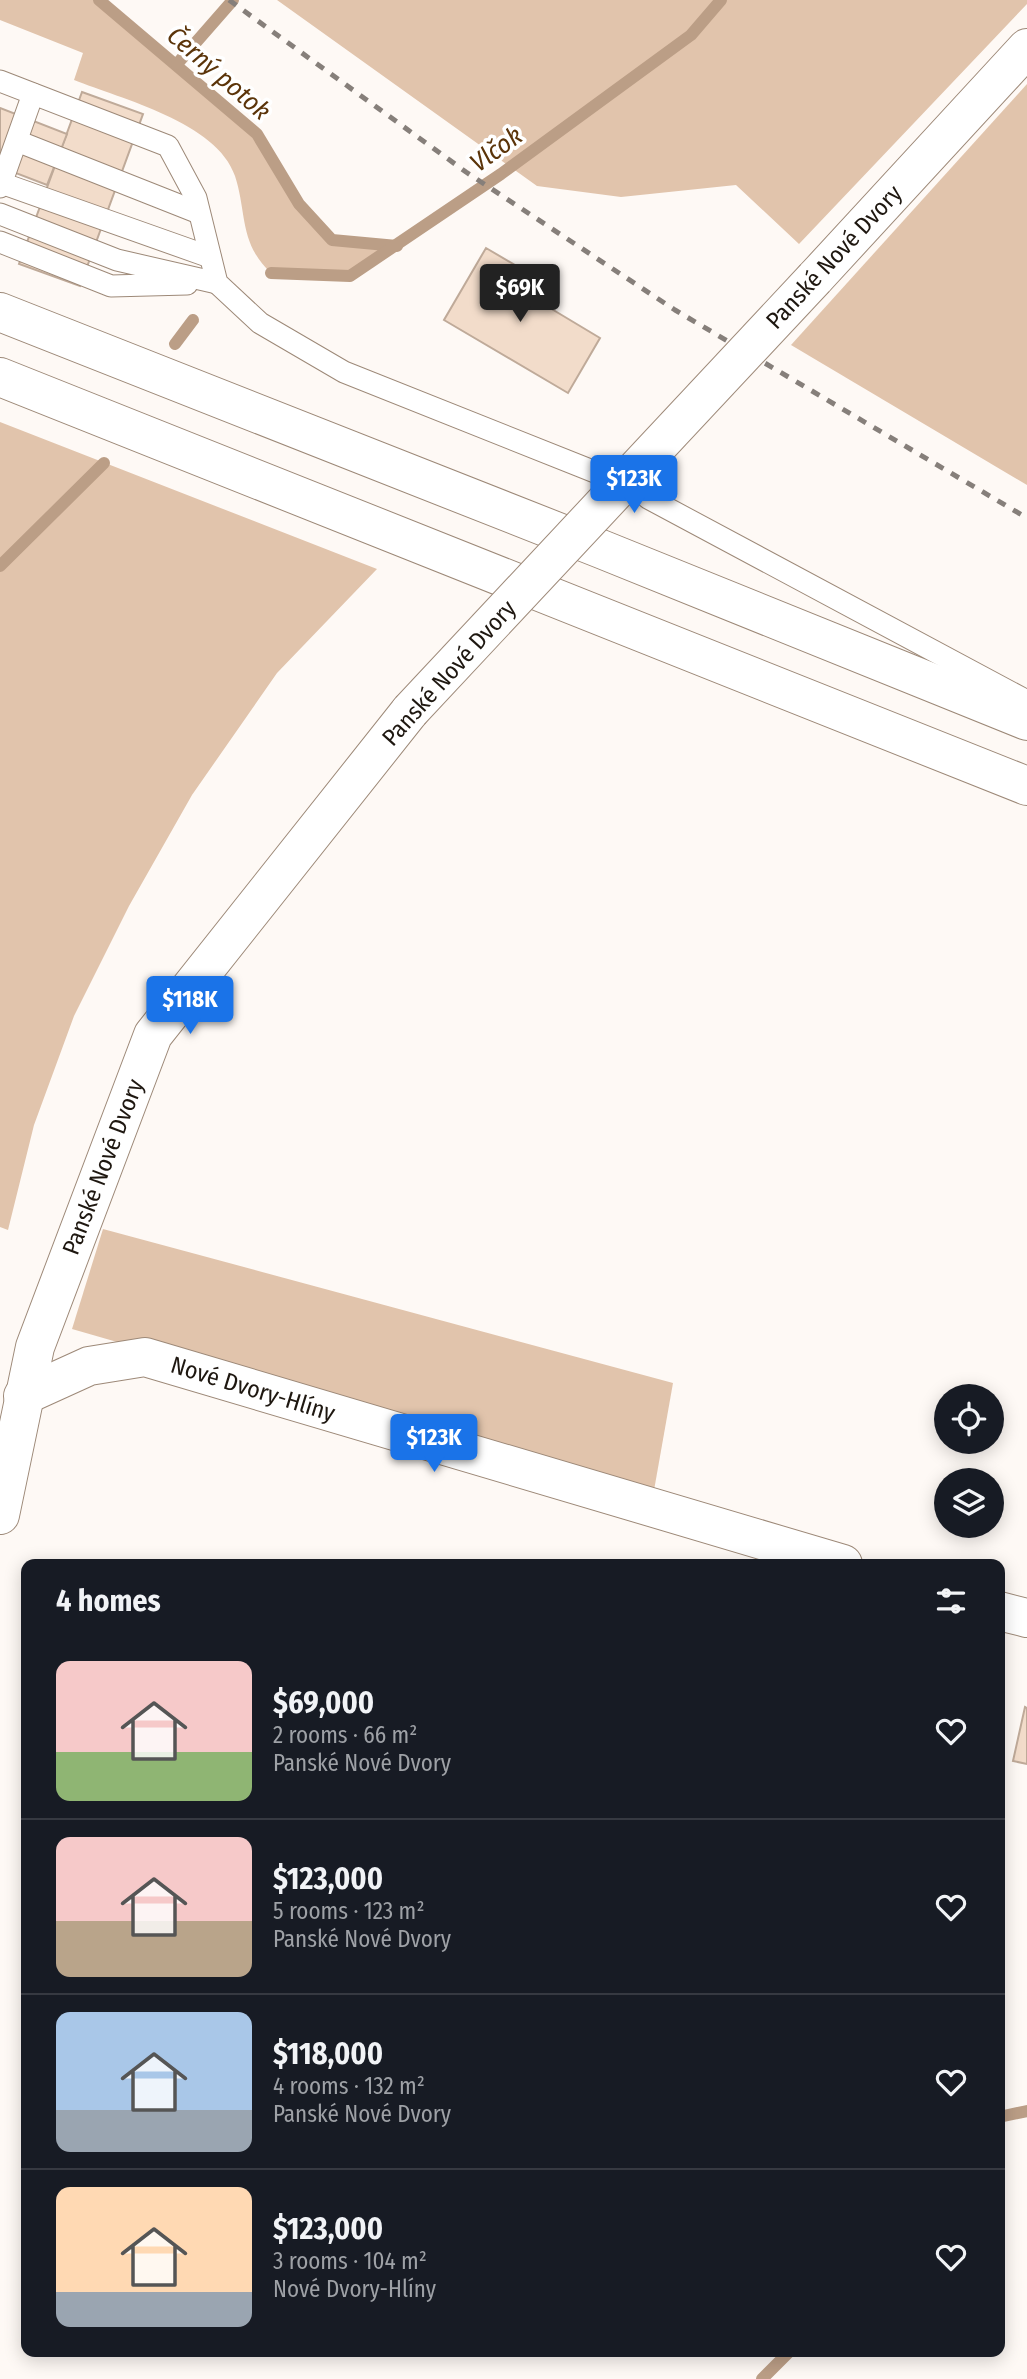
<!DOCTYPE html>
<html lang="en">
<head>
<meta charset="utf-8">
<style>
	body { margin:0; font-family:"Fira Sans Condensed",sans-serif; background:#20242c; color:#f1f3f6; height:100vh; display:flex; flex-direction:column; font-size:26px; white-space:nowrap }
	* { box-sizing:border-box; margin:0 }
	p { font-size:23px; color:#9ea1a6 }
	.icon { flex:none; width:38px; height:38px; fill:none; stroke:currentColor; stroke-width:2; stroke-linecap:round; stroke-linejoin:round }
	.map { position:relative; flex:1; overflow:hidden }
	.sheet { position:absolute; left:21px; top:1559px; width:984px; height:798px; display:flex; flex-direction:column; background:#171b24; border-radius:14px; box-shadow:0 4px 18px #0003 }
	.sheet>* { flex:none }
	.buttons { position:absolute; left:934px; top:1384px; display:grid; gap:14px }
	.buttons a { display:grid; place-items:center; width:70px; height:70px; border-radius:50%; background:#171b24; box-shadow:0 4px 18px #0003; font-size:35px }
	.price { position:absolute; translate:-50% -60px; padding:0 16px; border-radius:7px; background:#1a73e8; color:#fff; font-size:23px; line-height:46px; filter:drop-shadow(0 2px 4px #0008) }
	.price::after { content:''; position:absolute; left:50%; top:42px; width:21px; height:16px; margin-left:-10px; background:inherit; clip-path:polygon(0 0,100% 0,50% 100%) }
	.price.current { background:#222; color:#fff }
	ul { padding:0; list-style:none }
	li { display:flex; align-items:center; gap:21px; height:175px; padding:0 35px }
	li+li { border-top:2px solid #363941 }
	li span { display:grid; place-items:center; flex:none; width:196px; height:140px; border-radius:14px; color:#555 }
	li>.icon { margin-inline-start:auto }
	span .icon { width:84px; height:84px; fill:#fffc; stroke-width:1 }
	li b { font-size:30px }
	h2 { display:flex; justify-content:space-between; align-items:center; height:84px; padding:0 35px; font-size:30px }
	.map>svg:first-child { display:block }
</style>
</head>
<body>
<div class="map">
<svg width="1027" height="2379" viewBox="0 0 1027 2379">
	<rect width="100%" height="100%" fill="#fef9f5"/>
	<g fill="#e1c4ac">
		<path d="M0,0H99L257,134L299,204L332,240L397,246L350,276L271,273C239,243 247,213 235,176C217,122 121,99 74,80L83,53L0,20Z"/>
		<polygon points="277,0 1027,0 1027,4 799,244 736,185 621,197 537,186"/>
		<polygon points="1027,84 1027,485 791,345"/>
		<polygon points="0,422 377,569 277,673 192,795 129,906 74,1016 34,1125 8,1230 0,1227"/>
		<polygon points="103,1229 673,1383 653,1496 72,1329"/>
	</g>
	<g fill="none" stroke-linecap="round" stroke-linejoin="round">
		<g stroke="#bb9e86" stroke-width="12">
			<polyline points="99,0 257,134 299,204 332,240 397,246"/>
			<polyline points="177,64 233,0"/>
			<polyline points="271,273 350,276 501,174 691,35 721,0"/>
			<polyline points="175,344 193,320"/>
			<polyline points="0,566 104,463"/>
			<polyline points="999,2117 1027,2111"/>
			<polyline points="762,2379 789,2352"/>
		</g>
	</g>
	<g fill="#f2dcca" stroke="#bfaa99" stroke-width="2">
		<polygon points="82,92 143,114 80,286 19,264"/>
		<polygon points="0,108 67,134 47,185 0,167"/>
		<polygon points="486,248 520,268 510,284 600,338 568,393 444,320"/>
		<polygon points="1025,1707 1027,1708 1027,1764 1013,1761"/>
	</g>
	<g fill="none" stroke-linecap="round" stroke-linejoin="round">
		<defs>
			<g id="lane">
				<polyline points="0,81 168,146 196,198 217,283 260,323 344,372 595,472"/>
				<polyline points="17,141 199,213"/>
				<polyline points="1,183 210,257"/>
				<polyline points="0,187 33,94"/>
				<polyline points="0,214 117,260 217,283"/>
				<polyline points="0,242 111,286 187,284"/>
				<polyline points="648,498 1027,701"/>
			</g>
			<g id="street">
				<polyline points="815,278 1027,48"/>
				<polyline points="23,1396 89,1366 145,1357 843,1564"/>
				<polyline points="0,1515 35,1347 153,1035 410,711"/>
				<polyline points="999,1611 1027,1618"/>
			</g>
			<g id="highway">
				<polyline points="0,312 601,549 1027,721"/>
				<polyline points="0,377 1027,786"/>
			</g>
		</defs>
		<use href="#lane" stroke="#9d8978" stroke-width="23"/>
		<use href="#street" stroke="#9d8978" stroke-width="40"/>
		<use href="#highway" stroke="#9d8978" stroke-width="40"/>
		<use href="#lane" stroke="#fff" stroke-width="21"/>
		<use href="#street" stroke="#fff" stroke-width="38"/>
		<use href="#highway" stroke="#fff" stroke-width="38"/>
		<polyline stroke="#867f7a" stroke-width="5" stroke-dasharray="9 9" stroke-linecap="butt" points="229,0 466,172 675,310 1027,518"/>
		<defs>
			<polyline id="street-bridge" points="410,711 815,278"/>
		</defs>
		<use href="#street-bridge" stroke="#9d8978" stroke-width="40" stroke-linecap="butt"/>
		<use href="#street-bridge" stroke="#fff" stroke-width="38"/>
	</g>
	<g text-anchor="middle" stroke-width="7" stroke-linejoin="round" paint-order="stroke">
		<g font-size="24" fill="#1e1710" stroke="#fff">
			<text transform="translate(834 257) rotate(-47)" y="8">Panské Nové Dvory</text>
			<text transform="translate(449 673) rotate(-48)" y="8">Panské Nové Dvory</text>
			<text transform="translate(103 1167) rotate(-69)" y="8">Panské Nové Dvory</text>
			<text transform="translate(253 1389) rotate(17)" y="8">Nové Dvory-Hlíny</text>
		</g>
		<g font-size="26" font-style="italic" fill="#5b3409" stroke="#fff">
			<text transform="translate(219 73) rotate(41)" y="9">Černý potok</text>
			<text transform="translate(496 149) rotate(-36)" y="9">Vlčok</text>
		</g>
	</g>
</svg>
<div class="buttons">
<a><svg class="icon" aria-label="locate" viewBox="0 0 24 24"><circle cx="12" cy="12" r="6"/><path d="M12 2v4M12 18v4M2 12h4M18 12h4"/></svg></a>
<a><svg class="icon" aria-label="layers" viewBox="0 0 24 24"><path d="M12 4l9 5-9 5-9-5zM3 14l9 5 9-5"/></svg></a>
</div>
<b class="price current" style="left:520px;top:324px">$69K</b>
<b class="price" style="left:634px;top:515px">$123K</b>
<b class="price" style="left:190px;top:1036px">$118K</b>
<b class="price" style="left:434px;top:1474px">$123K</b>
<section class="sheet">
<h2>4 homes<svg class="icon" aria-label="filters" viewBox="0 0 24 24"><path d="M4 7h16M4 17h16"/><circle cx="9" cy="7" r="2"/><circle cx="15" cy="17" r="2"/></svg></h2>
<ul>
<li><span style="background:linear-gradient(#f6c9c9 65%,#8fb573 0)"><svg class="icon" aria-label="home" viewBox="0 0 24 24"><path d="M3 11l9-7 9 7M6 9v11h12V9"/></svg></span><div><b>$69,000</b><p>2 rooms · 66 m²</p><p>Panské Nové Dvory</p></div><svg class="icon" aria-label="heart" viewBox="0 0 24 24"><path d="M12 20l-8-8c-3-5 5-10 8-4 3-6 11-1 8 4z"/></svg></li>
<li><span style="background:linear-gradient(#f6c9c9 60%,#b9a48a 0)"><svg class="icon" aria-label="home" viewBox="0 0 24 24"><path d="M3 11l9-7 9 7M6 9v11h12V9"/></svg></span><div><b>$123,000</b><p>5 rooms · 123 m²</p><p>Panské Nové Dvory</p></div><svg class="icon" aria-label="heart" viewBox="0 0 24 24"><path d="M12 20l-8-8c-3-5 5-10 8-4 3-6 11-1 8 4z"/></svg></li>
<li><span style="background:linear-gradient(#a9c7e8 70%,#9aa5b1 0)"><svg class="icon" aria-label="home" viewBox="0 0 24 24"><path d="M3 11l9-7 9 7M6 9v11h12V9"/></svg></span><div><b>$118,000</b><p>4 rooms · 132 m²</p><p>Panské Nové Dvory</p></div><svg class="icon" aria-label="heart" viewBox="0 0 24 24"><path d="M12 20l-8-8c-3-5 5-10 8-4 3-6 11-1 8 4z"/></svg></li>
<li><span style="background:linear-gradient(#ffd9b3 75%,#9aa5b1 0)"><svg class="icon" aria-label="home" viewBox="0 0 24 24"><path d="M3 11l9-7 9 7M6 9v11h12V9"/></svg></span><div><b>$123,000</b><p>3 rooms · 104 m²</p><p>Nové Dvory-Hlíny</p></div><svg class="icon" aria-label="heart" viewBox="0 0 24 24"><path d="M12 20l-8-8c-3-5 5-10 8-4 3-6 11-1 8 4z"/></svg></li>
</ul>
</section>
</div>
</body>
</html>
